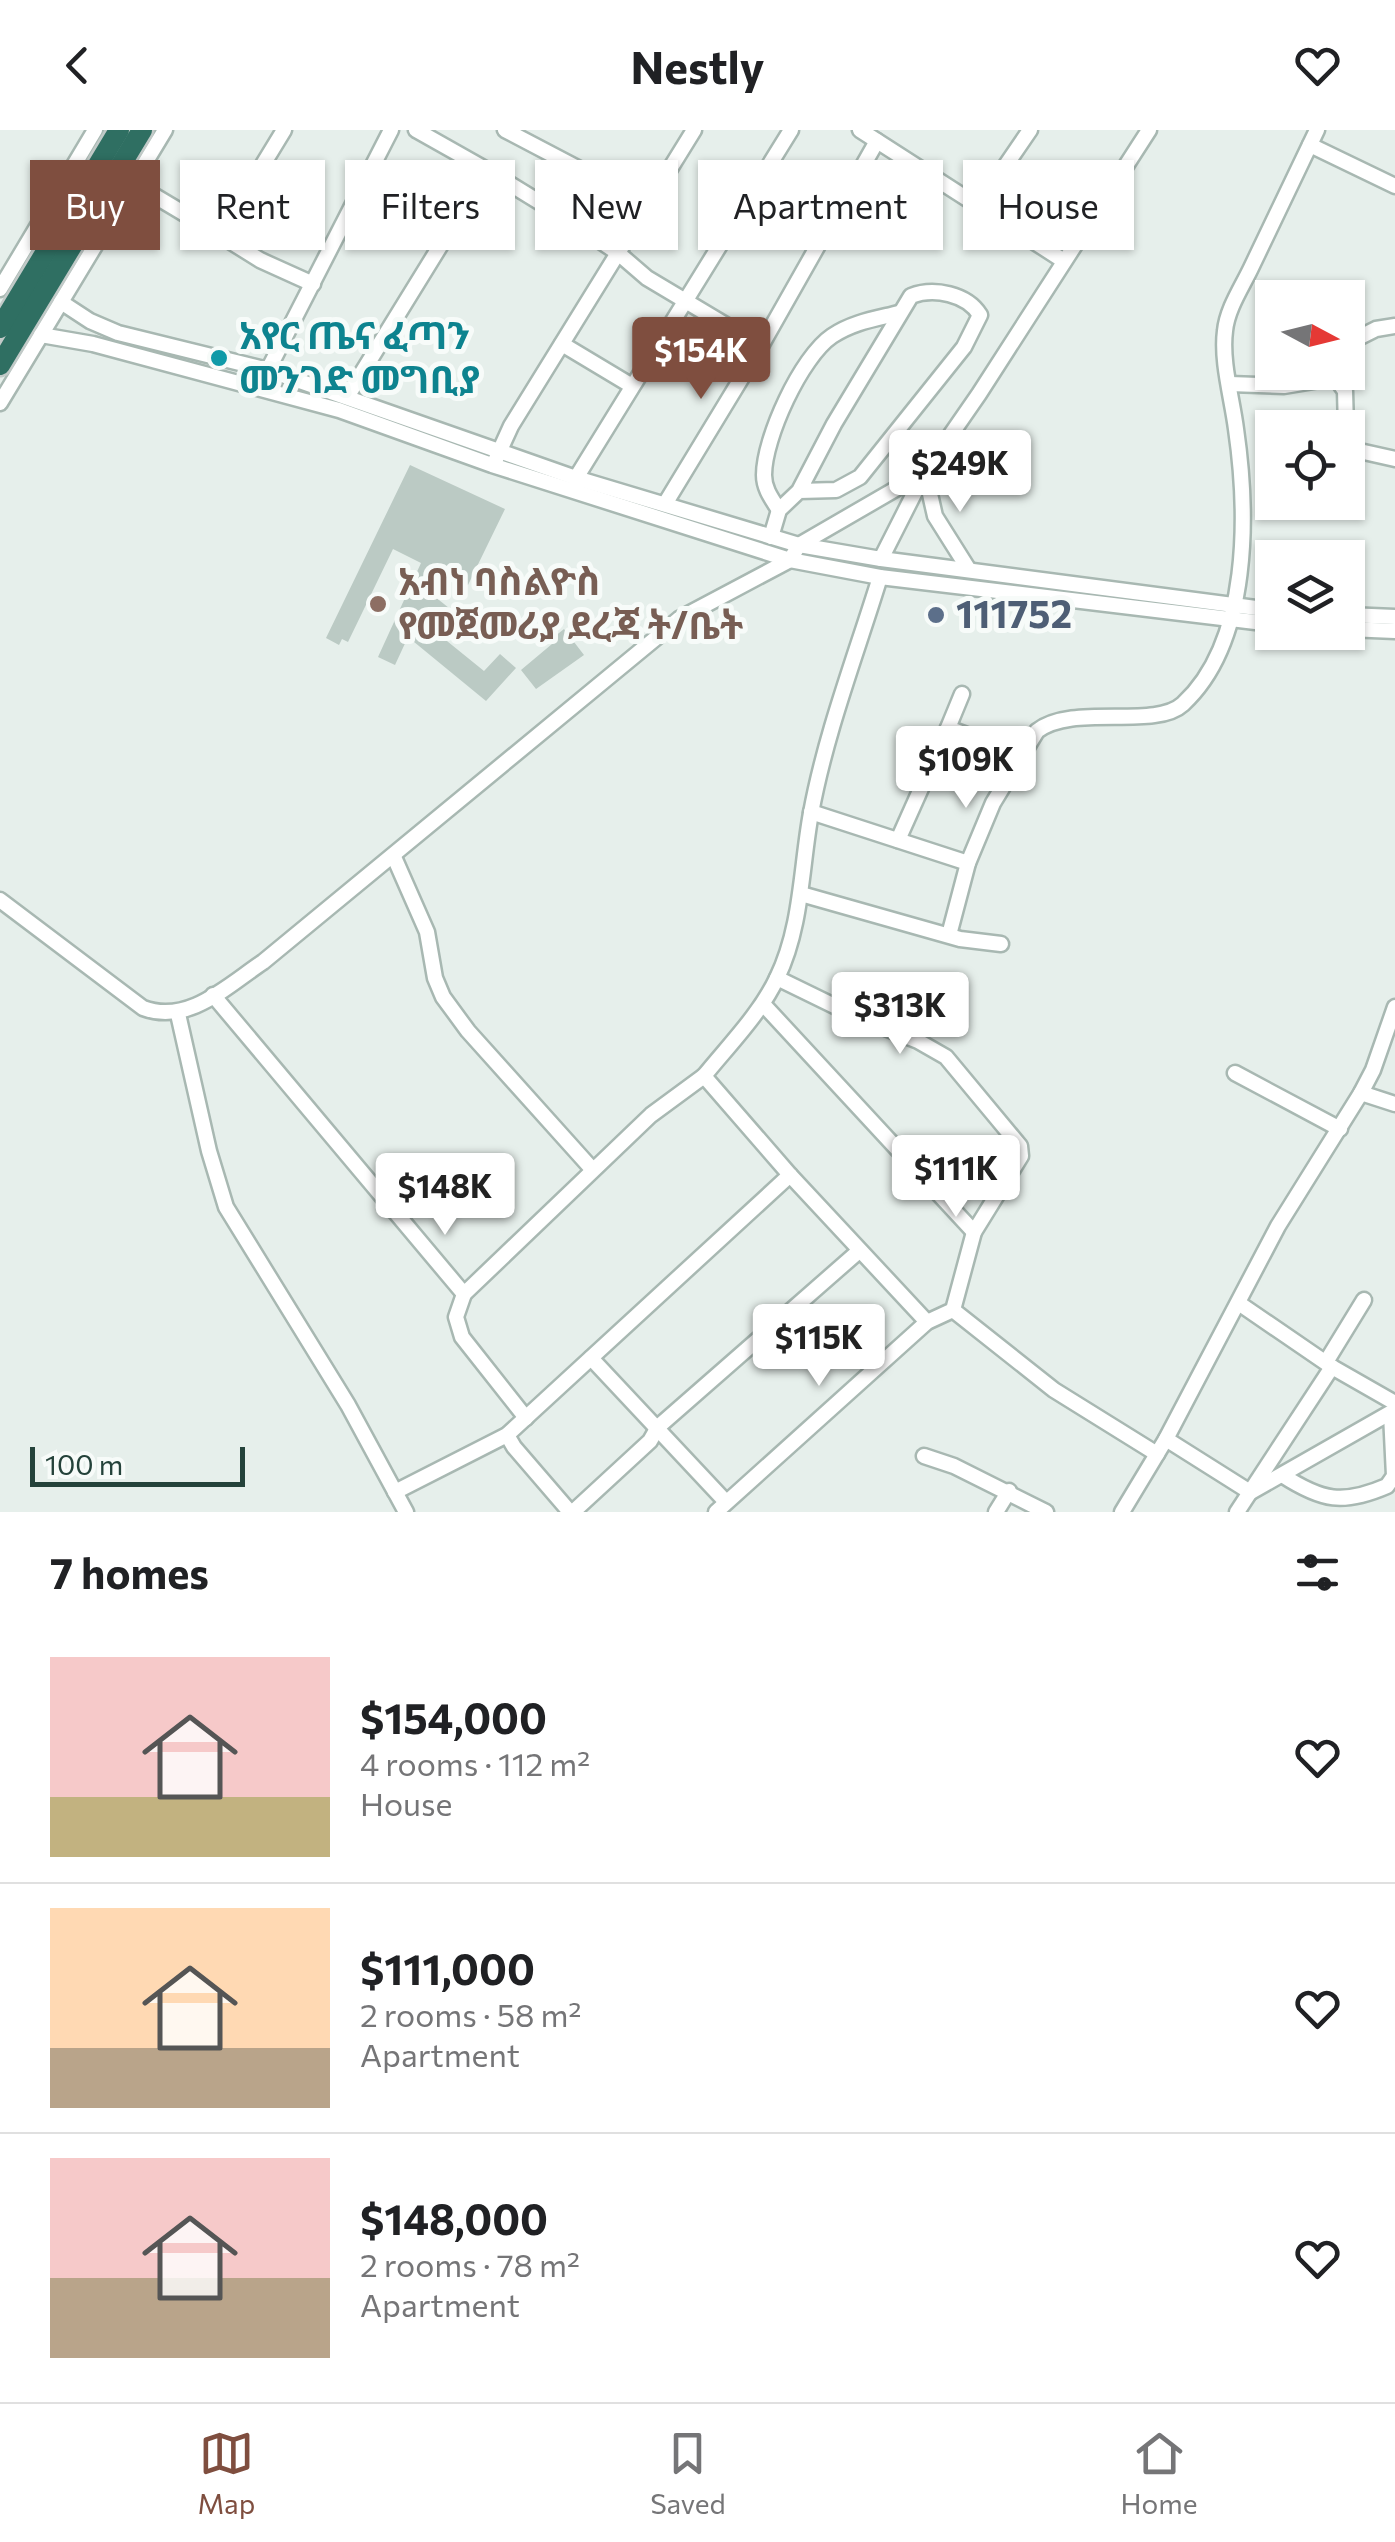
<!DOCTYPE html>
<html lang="en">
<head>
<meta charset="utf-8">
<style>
	body { margin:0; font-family:Commissioner,"Noto Sans Ethiopic",sans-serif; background:#f2f2f2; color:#202124; height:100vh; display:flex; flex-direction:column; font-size:38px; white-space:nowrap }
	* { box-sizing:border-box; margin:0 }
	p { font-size:32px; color:#757577 }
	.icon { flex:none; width:55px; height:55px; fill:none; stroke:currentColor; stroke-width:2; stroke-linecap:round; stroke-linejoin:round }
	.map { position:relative; height:1382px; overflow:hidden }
	.panel { display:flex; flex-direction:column; background:#fff; flex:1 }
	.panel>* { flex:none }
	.hud { position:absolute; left:30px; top:30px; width:1335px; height:90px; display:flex; gap:20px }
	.needle { width:65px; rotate:97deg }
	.fabs { position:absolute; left:1255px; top:150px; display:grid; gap:20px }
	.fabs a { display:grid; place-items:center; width:110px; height:110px; border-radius:0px; background:#fff; box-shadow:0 2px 8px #0004; font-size:50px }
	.scale { position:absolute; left:30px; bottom:25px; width:215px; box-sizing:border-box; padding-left:10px; border:5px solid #24423a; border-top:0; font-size:28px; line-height:35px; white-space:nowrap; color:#24423a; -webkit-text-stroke:8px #f7fbf9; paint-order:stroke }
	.price { position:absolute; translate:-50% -85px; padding:0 22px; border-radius:10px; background:#fff; color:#222; font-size:32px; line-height:65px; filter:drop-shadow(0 2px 5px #0008) }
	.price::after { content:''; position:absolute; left:50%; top:60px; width:30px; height:22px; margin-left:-15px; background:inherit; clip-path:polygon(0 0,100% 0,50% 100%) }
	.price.active { background:#7f4e3f; color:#fff }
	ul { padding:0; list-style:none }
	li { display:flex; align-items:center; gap:30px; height:250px; padding:0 50px }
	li+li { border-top:2px solid #e0e0e0 }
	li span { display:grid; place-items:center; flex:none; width:280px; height:200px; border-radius:0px; color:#555 }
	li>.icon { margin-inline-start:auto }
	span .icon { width:120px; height:120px; fill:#fffc; stroke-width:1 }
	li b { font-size:42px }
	h2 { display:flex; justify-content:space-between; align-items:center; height:120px; padding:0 50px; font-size:42px }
	.chip { padding:0 35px; border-radius:0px; background:#fff; box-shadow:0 2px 8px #0004; font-size:35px; line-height:90px }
	.chip.active { background:#7f4e3f; color:#fff }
	header { display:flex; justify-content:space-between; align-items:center; height:130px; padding:0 50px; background:#fff; font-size:45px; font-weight:700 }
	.tab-bar { display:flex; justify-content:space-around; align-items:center; height:140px; border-top:2px solid #e0e0e0; background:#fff; font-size:28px; color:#757577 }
	.tab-bar a { display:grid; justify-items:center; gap:5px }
	.tab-bar .active { color:#7f4e3f }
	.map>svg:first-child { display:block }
</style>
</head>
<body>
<header><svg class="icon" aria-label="back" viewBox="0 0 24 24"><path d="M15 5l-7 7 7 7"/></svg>Nestly<svg class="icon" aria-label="heart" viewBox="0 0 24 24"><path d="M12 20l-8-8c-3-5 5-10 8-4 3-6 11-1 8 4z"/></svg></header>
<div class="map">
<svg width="1395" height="1382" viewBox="0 0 1395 1382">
	<rect width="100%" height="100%" fill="#e6efeb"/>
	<g fill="#bbcac4">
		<polygon points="410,335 505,379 468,455 439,441 429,462 459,486 442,507 484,541 500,524 516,538 486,571 408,507 395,535 378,527 421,433 393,419 348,512 342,509 339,515 326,508"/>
		<polygon points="564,499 584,525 536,559 521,540 552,514 549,511"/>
	</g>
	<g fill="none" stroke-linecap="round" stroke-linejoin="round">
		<defs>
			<g id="minor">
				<polyline points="284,0 220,105 260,130 313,154"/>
				<polyline points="416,0 487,40"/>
				<polyline points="505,0 648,75"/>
				<polyline points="860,0 1064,131"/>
				<polyline points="1310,15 1395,56"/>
				<polyline points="133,53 220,105"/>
				<polyline points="978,76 1030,0"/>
				<polyline points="0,159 95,0"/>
				<polyline points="61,172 90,191 118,203 268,240 576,348 799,415 881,429 1272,480"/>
				<polyline points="41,205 93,214 339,280 492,335 790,430 880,447 1272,494"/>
				<polyline points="1348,213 1376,199 1395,196"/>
				<polyline points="562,214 632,256"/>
				<polyline points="268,240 391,0"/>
				<polyline points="1332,243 1345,261 1346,298"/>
				<polyline points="1230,254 1284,256 1332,248"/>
				<polyline points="347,267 487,40 575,94 618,123 647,148 761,216 877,11"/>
				<polyline points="0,273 165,0"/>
				<polyline points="1348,304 1355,320 1395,329"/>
				<polyline points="496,329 511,296 694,0"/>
				<polyline points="576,348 791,0"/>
				<polyline points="665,374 761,216"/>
				<path d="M779,380C772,369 764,359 764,345C764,308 801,227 832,206C853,192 875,189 899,183"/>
				<path d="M771,407L779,380L799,361L834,294L911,166C934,157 967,164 980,185L964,217L860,347L836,360L799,361"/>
				<polyline points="881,429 925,342 979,264 1149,0"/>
				<path d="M880,447C856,525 826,602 811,683C801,737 802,797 777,848C760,884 729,915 704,946L790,1045L927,1192"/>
				<polyline points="1348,485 1395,487"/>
				<polyline points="1348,499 1395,501"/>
				<polyline points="962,564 948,598 1022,626"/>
				<polyline points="811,682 968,733"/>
				<polyline points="898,710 948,598"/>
				<polyline points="394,727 427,802 435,848 443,867 468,901 592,1039"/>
				<polyline points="801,764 960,809 1001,814"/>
				<path d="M0,770L143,878C188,895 227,856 263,832L679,489L790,430L799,415L925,342L935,386L969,440"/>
				<path d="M949,805L968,733L993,673L1037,601C1073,573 1155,600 1183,574C1251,511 1248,382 1236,299C1232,268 1221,231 1225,201C1227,179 1242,157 1251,138C1273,92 1295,46 1317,0"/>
				<polyline points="213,865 464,1164 651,985 704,946"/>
				<polyline points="763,874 974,1102"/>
				<polyline points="178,884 209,1021 226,1077 348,1275 406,1382"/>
				<polyline points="1235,943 1340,999"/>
				<polyline points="1361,963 1395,974"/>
				<polyline points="464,1164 456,1187 462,1207 526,1288"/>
				<polyline points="1240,1174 1332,1237 1395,1273"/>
				<polyline points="953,1180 1054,1260 1157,1324"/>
				<polyline points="591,1228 726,1372"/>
				<polyline points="1326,1232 1364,1170"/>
				<polyline points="507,1305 514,1317 570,1382"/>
				<polyline points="1166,1309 1250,1362"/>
				<polyline points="924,1326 954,1336 1046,1382"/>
				<path d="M1282,1345C1322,1371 1343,1375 1387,1356L1394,1346L1391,1284"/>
				<polyline points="395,1362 507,1305 790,1045"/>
				<polyline points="1251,1362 1395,1280"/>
				<polyline points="573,1382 650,1311 658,1297 859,1121"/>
				<polyline points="716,1382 927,1192 953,1180 974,1102 1021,1026 1020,1016 946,927 918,911 857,887 777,848"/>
				<polyline points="996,1382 1009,1361"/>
				<polyline points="1122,1382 1166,1309 1278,1096 1361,963 1373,940 1395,877"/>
				<polyline points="1237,1382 1332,1237"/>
			</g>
			<g id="highway">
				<polyline points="0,198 119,0"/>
				<polyline points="0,235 142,0"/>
			</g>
		</defs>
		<use href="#minor" stroke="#a8b8b2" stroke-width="19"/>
		<use href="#highway" stroke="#c2cac8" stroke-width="25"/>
		<use href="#minor" stroke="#fff" stroke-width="14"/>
		<use href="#highway" stroke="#2f6f62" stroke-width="20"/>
	</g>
	<circle fill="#0f9aa8" stroke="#f7fbf9" stroke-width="4" cx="219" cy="228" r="10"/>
	<circle fill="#8d6e63" stroke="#f7fbf9" stroke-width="4" cx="378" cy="474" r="10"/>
	<circle fill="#5c6f8a" stroke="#f7fbf9" stroke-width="4" cx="936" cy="485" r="10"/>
	<g text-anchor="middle" stroke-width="10" stroke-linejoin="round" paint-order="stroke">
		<g font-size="38" font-weight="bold" fill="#0d838f" stroke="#f7fbf9" text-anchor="start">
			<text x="239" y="219">አየር ጤና ፈጣን<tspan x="239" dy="44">መንገድ መግቢያ</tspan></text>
		</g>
		<g font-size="38" font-weight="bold" fill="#785e54" stroke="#f7fbf9" text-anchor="start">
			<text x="398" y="465">አብነ ባስልዮስ<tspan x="398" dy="44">የመጀመሪያ ደረጃ ት/ቤት</tspan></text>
		</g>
		<g font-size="38" font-weight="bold" fill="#4e5e75" stroke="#f7fbf9" text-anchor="start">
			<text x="956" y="498">111752</text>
		</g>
	</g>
</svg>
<div class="fabs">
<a><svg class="needle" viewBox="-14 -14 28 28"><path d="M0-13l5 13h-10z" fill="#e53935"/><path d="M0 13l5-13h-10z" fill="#757577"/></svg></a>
<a><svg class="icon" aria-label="locate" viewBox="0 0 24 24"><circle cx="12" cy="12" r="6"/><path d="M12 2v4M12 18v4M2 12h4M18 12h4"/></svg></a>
<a><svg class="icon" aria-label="layers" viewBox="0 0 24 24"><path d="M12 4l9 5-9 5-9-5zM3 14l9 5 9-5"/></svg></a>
</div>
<div class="scale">100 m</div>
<b class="price active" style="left:701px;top:272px">$154K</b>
<b class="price" style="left:960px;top:385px">$249K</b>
<b class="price" style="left:966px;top:681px">$109K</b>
<b class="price" style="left:900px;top:927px">$313K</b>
<b class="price" style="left:956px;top:1090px">$111K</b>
<b class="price" style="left:445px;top:1108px">$148K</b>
<b class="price" style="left:819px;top:1259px">$115K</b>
<div class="hud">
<a class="chip active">Buy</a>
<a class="chip">Rent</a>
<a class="chip">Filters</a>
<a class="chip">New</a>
<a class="chip">Apartment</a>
<a class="chip">House</a>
</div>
</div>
<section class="panel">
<h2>7 homes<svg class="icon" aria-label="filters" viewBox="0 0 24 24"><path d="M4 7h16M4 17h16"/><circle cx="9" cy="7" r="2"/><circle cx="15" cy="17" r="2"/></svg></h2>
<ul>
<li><span style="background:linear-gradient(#f6c9c9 70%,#c2b280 0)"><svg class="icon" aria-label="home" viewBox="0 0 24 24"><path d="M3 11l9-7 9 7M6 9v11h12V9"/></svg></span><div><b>$154,000</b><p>4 rooms · 112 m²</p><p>House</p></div><svg class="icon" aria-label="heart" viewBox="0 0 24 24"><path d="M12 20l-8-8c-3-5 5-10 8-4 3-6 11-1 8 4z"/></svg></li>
<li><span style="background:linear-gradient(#ffd9b3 70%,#b9a48a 0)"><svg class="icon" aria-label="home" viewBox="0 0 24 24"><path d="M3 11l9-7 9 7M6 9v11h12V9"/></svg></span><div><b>$111,000</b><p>2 rooms · 58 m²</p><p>Apartment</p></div><svg class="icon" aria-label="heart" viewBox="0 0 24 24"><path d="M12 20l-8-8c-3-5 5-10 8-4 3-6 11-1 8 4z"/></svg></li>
<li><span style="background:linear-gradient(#f6c9c9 60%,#b9a48a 0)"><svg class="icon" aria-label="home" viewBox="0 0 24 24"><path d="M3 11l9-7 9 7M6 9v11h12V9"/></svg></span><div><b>$148,000</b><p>2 rooms · 78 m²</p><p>Apartment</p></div><svg class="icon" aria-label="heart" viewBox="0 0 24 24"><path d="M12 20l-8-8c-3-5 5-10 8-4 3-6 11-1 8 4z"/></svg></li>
</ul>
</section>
<nav class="tab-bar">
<a class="active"><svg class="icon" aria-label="map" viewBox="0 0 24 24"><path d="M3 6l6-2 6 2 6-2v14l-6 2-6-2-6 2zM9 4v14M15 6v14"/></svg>Map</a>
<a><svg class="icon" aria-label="saved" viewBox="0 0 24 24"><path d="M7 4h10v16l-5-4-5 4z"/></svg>Saved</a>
<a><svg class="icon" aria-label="home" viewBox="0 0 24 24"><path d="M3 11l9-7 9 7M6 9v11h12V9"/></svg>Home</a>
</nav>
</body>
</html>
